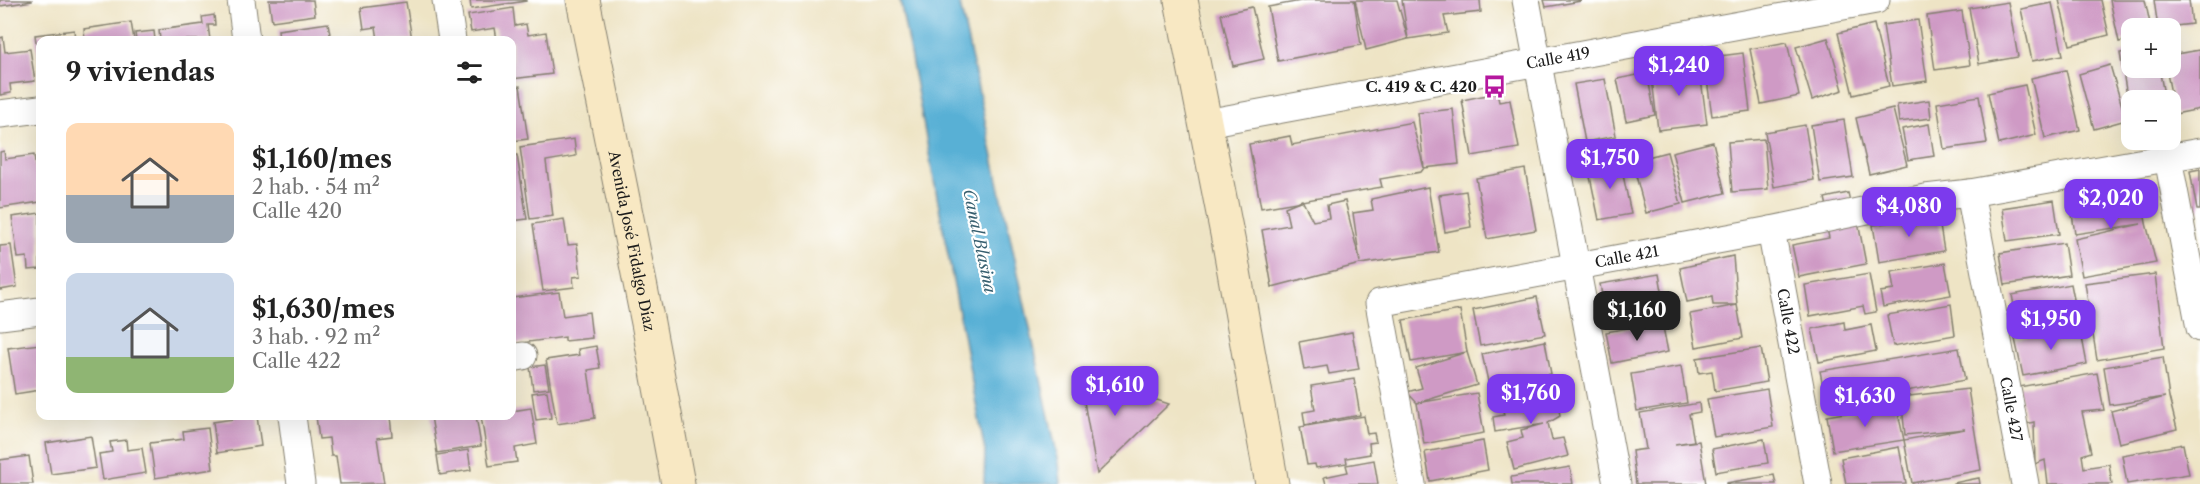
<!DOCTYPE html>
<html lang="es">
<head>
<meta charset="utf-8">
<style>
	body { margin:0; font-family:"Libre Caslon Text",serif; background:#f6f6f6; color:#222; height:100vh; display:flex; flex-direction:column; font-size:22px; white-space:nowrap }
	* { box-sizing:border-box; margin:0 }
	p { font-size:20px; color:#767676 }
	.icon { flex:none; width:33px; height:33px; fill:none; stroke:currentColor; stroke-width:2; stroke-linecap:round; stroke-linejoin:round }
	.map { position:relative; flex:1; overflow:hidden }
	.sheet { position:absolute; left:36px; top:36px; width:480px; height:384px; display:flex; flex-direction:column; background:#fff; border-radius:12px; box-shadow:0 6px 24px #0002 }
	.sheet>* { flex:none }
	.fabs { position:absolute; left:2121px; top:18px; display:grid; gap:12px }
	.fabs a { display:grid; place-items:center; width:60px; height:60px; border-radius:12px; background:#fff; box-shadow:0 6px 24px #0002; font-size:30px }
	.price { position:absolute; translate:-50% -51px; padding:0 14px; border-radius:12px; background:#7c3aed; color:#fff; font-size:20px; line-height:39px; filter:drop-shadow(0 2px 3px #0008) }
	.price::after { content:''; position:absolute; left:50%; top:36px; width:18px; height:14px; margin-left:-9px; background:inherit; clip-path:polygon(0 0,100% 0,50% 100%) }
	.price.current { background:#222; color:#fff }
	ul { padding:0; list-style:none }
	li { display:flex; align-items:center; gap:18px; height:150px; padding:0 30px }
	li span { display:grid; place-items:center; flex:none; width:168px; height:120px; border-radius:12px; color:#555 }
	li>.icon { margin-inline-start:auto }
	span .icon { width:72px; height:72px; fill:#fffc; stroke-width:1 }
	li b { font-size:26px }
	h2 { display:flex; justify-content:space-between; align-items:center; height:72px; padding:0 30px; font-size:26px }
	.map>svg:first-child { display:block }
</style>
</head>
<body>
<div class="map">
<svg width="2200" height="484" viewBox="0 0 2200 484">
	<rect width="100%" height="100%" fill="#fff"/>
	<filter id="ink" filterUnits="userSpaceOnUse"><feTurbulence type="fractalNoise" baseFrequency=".0167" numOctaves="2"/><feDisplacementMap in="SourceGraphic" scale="12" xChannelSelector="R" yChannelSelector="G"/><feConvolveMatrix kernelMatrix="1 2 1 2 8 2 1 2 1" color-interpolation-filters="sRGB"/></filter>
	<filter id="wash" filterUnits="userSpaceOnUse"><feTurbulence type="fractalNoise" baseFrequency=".008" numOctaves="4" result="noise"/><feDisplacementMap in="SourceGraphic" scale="24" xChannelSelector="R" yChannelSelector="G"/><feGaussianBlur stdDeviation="1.35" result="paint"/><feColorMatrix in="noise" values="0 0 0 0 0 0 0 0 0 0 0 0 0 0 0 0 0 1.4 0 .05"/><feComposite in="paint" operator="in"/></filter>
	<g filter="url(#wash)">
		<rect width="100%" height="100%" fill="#eee4c5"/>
		<polygon fill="#58b0d5" stroke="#3a6678" stroke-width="1.5" points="900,0 959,0 1059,463 1061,484 984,484 985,451"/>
		<g id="blocks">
			<g fill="#cf9ac5">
				<polygon points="0,0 32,0 32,1 0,6"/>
				<polygon points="269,0 313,0 315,15 272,21"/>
				<polygon points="470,0 526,0 526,1 471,9"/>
				<polygon points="1306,0 1354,0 1361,45 1278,61 1268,7"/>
				<polygon points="1355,0 1397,0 1408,39 1402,0 1480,0 1481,12 1444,16 1448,33 1408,39 1366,50"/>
				<polygon points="1544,0 1581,0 1581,1 1546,7"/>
				<polygon points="2059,0 2101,0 2109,35 2070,45"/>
				<polygon points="2110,0 2145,0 2151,28 2132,28 2132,39 2119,42"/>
				<polygon points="2154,0 2189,0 2192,24 2158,28"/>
				<polygon points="406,2 412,40 378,40 376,27 364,29 361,8"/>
				<polygon points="2008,2 2018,57 1979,64 1969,8"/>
				<polygon points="2052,3 2063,55 2032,61 2021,9"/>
				<polygon points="1252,7 1264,59 1233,66 1221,14"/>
				<polygon points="513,8 515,26 526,24 528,35 546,32 552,74 512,79 512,40 497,40 495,28 471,32 468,15"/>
				<polygon points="1962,11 1970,65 1935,70 1927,16"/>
				<polygon points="214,15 215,25 208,25 210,40 160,40 159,30 203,24 202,17"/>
				<polygon points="1918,20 1927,81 1892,86 1883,25"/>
				<polygon points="131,22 134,40 85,40 84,29"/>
				<polygon points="328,23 331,40 279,40 278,30"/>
				<polygon points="1874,24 1889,86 1853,95 1838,33"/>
				<polygon points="74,30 75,40 40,40 39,64 35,35"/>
				<polygon points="154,31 155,40 136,40 135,33"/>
				<polygon points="3,37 5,52 30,49 35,81 10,84 11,93 0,95 0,38"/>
				<polygon points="1828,38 1843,90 1812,100 1796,47"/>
				<polygon points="1787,42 1799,96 1761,104 1750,49"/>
				<polygon points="2200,50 2200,109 2175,114 2166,68 2170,68 2170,55"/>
				<polygon points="2132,51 2132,68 2159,68 2165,100 2132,100 2130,115 2120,53"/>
				<polygon points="1743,53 1750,111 1712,116 1704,58"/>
				<polygon points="1699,64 1707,124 1658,130 1651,70"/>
				<polygon points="2110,65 2126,120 2094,129 2079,74"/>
				<polygon points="2066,70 2080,130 2045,138 2031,78"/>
				<polygon points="1647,73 1655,115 1626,121 1617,79"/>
				<polygon points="1605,79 1616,136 1585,142 1574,84"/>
				<polygon points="2025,85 2036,135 1999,144 1988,93"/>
				<polygon points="520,86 528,139 512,141 512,87"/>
				<polygon points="1497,93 1499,102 1510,100 1519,148 1472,156 1462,100"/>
				<polygon points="1979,96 1987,143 1944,149 1937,103"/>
				<polygon points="1929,100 1931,118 1899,122 1897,105"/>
				<polygon points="1453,109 1459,164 1424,168 1421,172 1380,179 1382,187 1261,208 1249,144 1290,136 1292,145 1412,122 1424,168 1418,113"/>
				<polygon points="1893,109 1907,165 1869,174 1856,118"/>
				<polygon points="1844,120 1853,177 1820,182 1811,125"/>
				<polygon points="1929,124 1934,156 1908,160 1902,129"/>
				<polygon points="1805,125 1814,180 1774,187 1765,132"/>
				<polygon points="574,139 576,156 546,161 553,216 530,219 520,147"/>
				<polygon points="1764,139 1768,189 1732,192 1728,142"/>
				<polygon points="1713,142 1725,193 1685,203 1672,152"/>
				<polygon points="4,151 5,159 34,155 40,202 0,208 0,152"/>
				<polygon points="1667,152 1681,204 1646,213 1632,161"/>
				<polygon points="512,155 517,155 527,219 512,221"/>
				<polygon points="1620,160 1631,214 1599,220 1588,167"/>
				<polygon points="1525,169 1536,230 1487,239 1476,178"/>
				<polygon points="2200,169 2200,210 2197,210 2190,171"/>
				<polygon points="2140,184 2146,223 2156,263 2082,276 2075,239 2141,224 2075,234 2069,194"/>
				<polygon points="1428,187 1439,252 1360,264 1272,287 1262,230 1289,225 1285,207 1302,200 1313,221 1329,218 1327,205 1345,201 1360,262 1353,213 1373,210 1371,199"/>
				<polygon points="1466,191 1471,227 1445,232 1439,195"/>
				<polygon points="1848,193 1851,206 1828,211 1825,198"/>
				<polygon points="2054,200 2059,234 2007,241 2002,208"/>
				<polygon points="40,213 40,269 28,270 27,257 18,258 12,217"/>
				<polygon points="1938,214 1944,251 1879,262 1873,225"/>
				<polygon points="564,219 568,245 577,244 581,276 573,277 574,287 543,291 533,224"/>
				<polygon points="1858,222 1866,264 1799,277 1792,245 1829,238 1827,228"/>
				<polygon points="2064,243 2069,275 2005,285 2000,253"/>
				<polygon points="11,245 17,287 0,290 0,246"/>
				<polygon points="1733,256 1737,305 1743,338 1696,347 1690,314 1737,305 1713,305 1712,297 1687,302 1680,268"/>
				<polygon points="1945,263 1951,295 1883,307 1880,292 1894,290 1891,272"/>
				<polygon points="1659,274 1666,313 1607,324 1600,284"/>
				<polygon points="1869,274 1876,312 1865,314 1863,306 1810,316 1805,285"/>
				<polygon points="2155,274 2164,348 2097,360 2085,283"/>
				<polygon points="2071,284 2078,320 2019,332 2012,295"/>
				<polygon points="559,292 563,316 589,312 592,338 565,341 565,337 514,344 512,324 512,298"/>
				<polygon points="1537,297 1545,334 1480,346 1473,310"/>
				<polygon points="1951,304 1955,335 1893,346 1887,315"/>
				<polygon points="1460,310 1467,352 1477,385 1417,403 1477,393 1484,433 1424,444 1417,403 1407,392 1422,388 1416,368 1467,352 1411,362 1403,320"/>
				<polygon points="1662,322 1668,352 1612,363 1606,332"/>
				<polygon points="1844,322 1845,330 1871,325 1876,351 1819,362 1812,329"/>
				<polygon points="2080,327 2087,364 2023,376 2015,339"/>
				<polygon points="1352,332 1359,369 1329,374 1327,366 1304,370 1299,342"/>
				<polygon points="1545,341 1551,374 1489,386 1482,354"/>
				<polygon points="40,344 40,390 15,394 8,348"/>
				<polygon points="596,346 600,368 588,370 595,418 557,424 546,360 579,355 578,349"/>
				<polygon points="1761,348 1767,382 1715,391 1712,371 1699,373 1697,358"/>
				<polygon points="1959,348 1965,380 1827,406 1820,371"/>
				<polygon points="2163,357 2169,397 2177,429 2119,443 2111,411 2165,397 2110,405 2104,367"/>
				<polygon points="545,365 549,388 533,390 530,367"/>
				<polygon points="1681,366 1687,403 1637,411 1631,374"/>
				<polygon points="2097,373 2104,410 2082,412 2091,452 2082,455 2084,468 2109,464 2112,484 2048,484 2045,460 2035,464 2034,422 2026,424 2019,387"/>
				<polygon points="1079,374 1169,404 1097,474"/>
				<polygon points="1354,379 1360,415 1305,425 1303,412 1315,410 1311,386"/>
				<polygon points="1555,383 1560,416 1548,423 1552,440 1563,438 1568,456 1514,470 1507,442 1523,438 1521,430 1544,424 1495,432 1493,417 1504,415 1499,392"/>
				<polygon points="1767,389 1773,427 1714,437 1707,399"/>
				<polygon points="1968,389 1981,470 1912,483 1904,440 1965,429 1905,435 1901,397"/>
				<polygon points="547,391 551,418 536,420 532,393"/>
				<polygon points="1699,403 1700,412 1689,414 1694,441 1675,444 1699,441 1706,484 1636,484 1632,451 1646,449 1640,413"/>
				<polygon points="1896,404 1904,440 1833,451 1827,416"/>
				<polygon points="531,408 537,444 515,448 517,462 489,466 481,416 512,416 512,411"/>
				<polygon points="233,416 257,416 261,446 217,453 213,422 234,419"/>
				<polygon points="316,416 390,416 392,436 377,438 384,483 340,484 336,456 331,456 329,438 319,439"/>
				<polygon points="431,416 476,416 481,446 437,453"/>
				<polygon points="1364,416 1367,434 1374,433 1376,442 1369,443 1370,454 1346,458 1347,463 1316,468 1315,464 1307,465 1300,427"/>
				<polygon points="208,428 213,469 155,478 150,443 184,439 183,431"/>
				<polygon points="91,436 96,468 51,474 46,443"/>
				<polygon points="1764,439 1768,463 1716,472 1712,449"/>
				<polygon points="126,440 127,450 142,448 146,473 103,480 99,454 112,452 110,442"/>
				<polygon points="1483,441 1488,470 1430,481 1425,452"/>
				<polygon points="2183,444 2189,474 2127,484 2122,455"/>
				<polygon points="1899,447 1906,483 1846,484 1841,458"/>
				<polygon points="468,450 471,470 440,475 437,455"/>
				<polygon points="29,456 33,484 0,484 0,460"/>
				<polygon points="1374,460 1378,484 1326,484 1324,477 1348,472 1346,465"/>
				<polygon points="1570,467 1573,484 1512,484 1511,477"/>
				<polygon points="1774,475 1776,484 1726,484 1726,483"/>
				<polygon points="1979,478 1980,484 1953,484 1953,483"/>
			</g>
		</g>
	</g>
	<g filter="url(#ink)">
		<use href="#blocks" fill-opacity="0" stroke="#858070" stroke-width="1.5"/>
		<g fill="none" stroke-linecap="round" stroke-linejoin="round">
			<defs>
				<g id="street">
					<polyline points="241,0 246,40"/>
					<polyline points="446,0 452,40"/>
					<polyline points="1526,0 1617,484"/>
					<polyline points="0,114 40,109"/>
					<path id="s1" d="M1206,123L1876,0"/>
					<polyline points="2168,158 2200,328"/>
					<path id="s2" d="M1970,193L2025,484"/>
					<path id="s3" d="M1771,230L1818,484"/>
					<polyline points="0,316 40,311"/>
					<polyline points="512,358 523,356"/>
					<polyline points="292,416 301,484"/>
					<path id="s4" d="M1412,484L1379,303L1771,230L1925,198L1970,193L2200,152"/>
				</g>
				<g id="secondary">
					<path id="s5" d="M583,0L648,323L678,484"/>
					<polyline points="1181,0 1230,249 1272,484"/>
				</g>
			</defs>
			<use href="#street" stroke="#858070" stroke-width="29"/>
			<use href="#secondary" stroke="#858070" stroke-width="35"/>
			<use href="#street" stroke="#fff" stroke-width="27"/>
			<use href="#secondary" stroke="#f8e8c3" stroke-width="33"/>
		</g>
	</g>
	<defs>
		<symbol id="bus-bare" viewBox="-9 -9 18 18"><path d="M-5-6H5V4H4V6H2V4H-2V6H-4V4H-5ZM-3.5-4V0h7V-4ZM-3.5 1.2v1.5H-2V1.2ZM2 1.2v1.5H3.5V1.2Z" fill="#b5179e" stroke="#fff" stroke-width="2.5" paint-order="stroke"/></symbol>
	</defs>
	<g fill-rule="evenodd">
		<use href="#bus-bare" x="1478" y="70" width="33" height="33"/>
	</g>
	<g text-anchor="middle" stroke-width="4.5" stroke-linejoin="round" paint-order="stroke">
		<g font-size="15" fill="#1c1c1c" stroke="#fff">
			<text dy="5" stroke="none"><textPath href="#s1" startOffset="358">Calle 419</textPath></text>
			<text dy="5" stroke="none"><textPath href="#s5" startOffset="246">Avenida José Fidalgo Díaz</textPath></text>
			<text dy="5" stroke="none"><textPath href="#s4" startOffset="436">Calle 421</textPath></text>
			<text dy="5" stroke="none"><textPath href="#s3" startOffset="93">Calle 422</textPath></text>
			<text dy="5" stroke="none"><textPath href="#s2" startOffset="220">Calle 427</textPath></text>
		</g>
		<g font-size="15" font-weight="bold" fill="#1c1c1c" stroke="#fff" text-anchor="end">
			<text x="1477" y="92">C. 419 &amp; C. 420</text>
		</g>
		<g font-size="16" font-style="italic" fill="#375f6f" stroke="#fff">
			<text transform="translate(980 241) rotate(78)" y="6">Canal Blasina</text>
		</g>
	</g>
</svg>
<div class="fabs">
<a>+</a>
<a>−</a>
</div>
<b class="price" style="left:1679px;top:97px">$1,240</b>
<b class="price" style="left:1610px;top:190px">$1,750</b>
<b class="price" style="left:2111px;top:230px">$2,020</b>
<b class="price" style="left:1909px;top:238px">$4,080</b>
<b class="price current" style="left:1637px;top:342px">$1,160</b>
<b class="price" style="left:2051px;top:351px">$1,950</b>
<b class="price" style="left:1115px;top:417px">$1,610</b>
<b class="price" style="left:1531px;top:425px">$1,760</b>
<b class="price" style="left:1865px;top:428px">$1,630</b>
<section class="sheet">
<h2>9 viviendas<svg class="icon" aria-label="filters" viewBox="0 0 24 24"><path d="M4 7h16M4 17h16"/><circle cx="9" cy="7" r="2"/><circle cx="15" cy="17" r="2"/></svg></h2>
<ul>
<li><span style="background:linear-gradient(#ffd9b3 60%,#9aa5b1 0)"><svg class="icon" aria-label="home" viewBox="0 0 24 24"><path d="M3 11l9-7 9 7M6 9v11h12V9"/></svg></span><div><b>$1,160/mes</b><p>2 hab. · 54 m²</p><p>Calle 420</p></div></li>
<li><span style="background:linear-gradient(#c9d6e8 70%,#8fb573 0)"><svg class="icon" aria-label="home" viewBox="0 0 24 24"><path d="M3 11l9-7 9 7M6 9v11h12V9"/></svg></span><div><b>$1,630/mes</b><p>3 hab. · 92 m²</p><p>Calle 422</p></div></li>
</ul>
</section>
</div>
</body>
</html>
